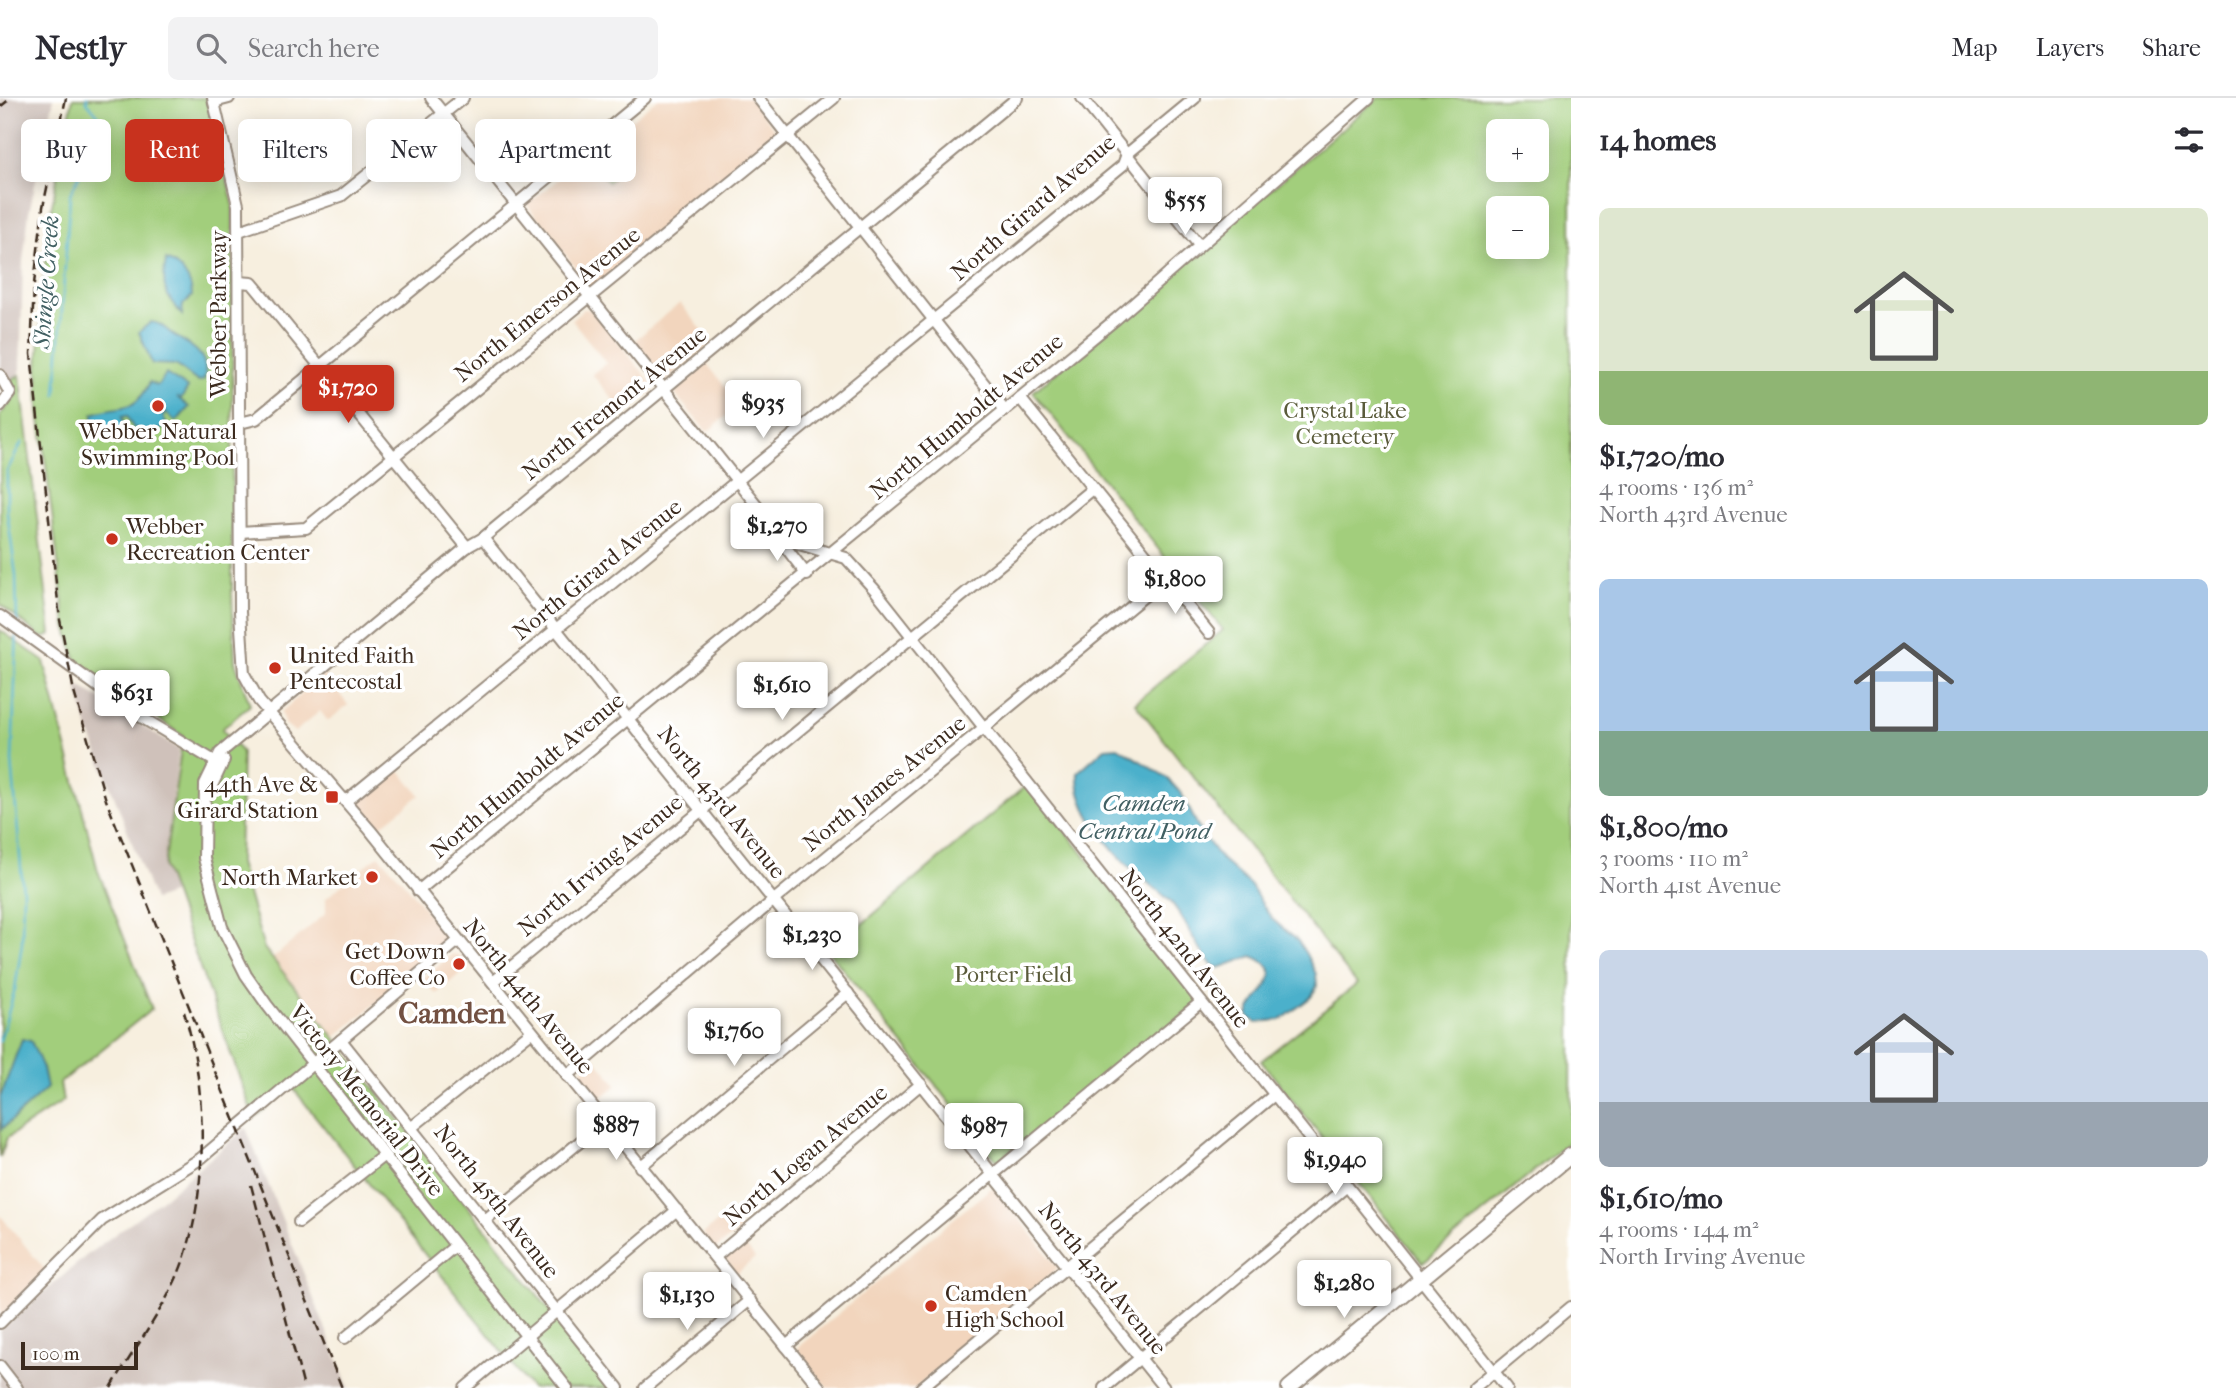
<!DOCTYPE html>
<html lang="en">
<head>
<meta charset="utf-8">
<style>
	body { margin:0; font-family:"IM FELL French Canon",serif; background:#f2f2f3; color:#2b2b33; height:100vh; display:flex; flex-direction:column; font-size:26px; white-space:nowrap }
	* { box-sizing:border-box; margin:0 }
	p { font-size:23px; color:#7c7c81 }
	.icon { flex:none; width:38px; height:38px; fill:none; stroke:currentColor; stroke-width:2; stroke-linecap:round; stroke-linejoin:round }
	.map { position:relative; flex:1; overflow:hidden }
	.sheet { display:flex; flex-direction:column; background:#fff; width:665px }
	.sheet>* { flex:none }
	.banner { position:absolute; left:21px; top:21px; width:665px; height:63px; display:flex; gap:14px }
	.buttons { position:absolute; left:1486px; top:21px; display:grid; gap:14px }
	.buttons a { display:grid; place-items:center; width:63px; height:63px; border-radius:10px; background:#fff; box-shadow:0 4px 18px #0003; font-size:35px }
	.scale { position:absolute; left:21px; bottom:18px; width:117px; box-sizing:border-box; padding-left:7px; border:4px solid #3b2a1e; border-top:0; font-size:19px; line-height:24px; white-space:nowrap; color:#3b2a1e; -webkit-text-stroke:5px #fff; paint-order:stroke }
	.price { position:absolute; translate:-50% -60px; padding:0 16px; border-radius:7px; background:#fff; color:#222; font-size:23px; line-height:46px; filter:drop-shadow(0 2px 4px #0008) }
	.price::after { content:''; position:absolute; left:50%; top:42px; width:21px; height:16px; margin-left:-10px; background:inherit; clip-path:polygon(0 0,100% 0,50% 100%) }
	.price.current { background:#c8321e; color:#fff }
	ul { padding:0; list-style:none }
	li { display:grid; align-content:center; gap:14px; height:371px; padding:0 28px }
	li span { display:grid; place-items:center; height:217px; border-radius:10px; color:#555 }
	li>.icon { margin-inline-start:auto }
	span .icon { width:126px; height:126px; fill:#fffc; stroke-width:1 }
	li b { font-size:30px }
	h2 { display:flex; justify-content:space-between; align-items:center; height:84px; padding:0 28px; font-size:30px }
	.pill { padding:0 24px; border-radius:10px; background:#fff; box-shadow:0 4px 18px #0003; font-size:24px; line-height:63px }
	.pill.current { background:#c8321e; color:#fff }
	header { display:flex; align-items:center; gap:42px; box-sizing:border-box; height:98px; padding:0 35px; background:#fff; border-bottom:2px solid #e1e1e2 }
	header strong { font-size:33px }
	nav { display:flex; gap:38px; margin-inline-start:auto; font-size:24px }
	.search { width:490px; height:63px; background:#f2f2f3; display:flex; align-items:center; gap:18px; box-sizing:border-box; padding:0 24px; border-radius:10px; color:#7c7c81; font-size:26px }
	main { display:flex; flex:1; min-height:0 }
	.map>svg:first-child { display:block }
</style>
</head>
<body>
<header>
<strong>Nestly</strong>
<div class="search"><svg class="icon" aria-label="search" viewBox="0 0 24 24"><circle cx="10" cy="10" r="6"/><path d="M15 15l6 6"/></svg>Search here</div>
<nav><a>Map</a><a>Layers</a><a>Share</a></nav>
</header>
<main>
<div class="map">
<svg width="1571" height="1290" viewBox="0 0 1571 1290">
	<rect width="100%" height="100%" fill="#fff"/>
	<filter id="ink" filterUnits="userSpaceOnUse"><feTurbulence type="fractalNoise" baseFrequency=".0143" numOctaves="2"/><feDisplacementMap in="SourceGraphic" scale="14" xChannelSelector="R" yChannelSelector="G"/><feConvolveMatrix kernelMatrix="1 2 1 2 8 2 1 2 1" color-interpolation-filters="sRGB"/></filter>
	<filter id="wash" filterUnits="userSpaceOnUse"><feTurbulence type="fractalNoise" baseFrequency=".00686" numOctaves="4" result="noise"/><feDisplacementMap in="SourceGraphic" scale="28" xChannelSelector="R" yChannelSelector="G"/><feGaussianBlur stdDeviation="1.57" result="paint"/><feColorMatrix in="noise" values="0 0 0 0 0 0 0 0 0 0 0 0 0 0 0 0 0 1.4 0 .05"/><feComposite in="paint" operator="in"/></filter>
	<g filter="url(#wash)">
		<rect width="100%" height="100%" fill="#f7efdf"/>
		<g fill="#f2d5bd">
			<polygon points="658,0 749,0 780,38 593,192 527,107"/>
			<polygon points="680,205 712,244 666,283 657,276 634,243"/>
			<polygon points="584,211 592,212 652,286 652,294 625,316 592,276 606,265 572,222"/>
			<polygon points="707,266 740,307 707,334 674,295"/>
			<polygon points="324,576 348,607 328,623 320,613 295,634 284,625 281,614"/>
			<polygon points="396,668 420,697 376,732 354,702"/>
			<polygon points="379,757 407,788 448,841 445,848 334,940 272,861 326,815 326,800"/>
			<polygon points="452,856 459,857 469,868 436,896 423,881"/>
			<polygon points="595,960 617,987 596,1004 576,977"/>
			<polygon points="991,1090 997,1091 1058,1170 916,1290 828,1290 801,1260 798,1249"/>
			<polygon points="727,1116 740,1132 714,1152 703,1136"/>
			<polygon points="0,1117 46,1173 0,1219"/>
			<polygon points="743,1145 755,1160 736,1176 724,1160"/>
		</g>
		<g fill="#cfc1ba">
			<polygon points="0,0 54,0 29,114 23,163 20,277 11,282 0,268"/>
			<polygon points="76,586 179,651 164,769 174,795 154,802 87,627"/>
			<polygon points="246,1030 349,1290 0,1290 0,1233 87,1157 165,1099"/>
		</g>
		<g fill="#a2ce7b" stroke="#6e7c4c" stroke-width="2" fill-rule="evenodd">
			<polygon points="73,0 206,0 233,105 232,496 235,564 250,607 222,631 242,654 239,765 264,850 611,1290 531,1290 292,989 254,1020 164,769 183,638 77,565 66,528 39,312 38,269 48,127"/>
			<path d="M1378,0H1571V1042L1423,1165L1261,963L1357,886L1135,605L1223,532L1033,294ZM1498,33H1536V72H1498ZM1498,110H1536V149H1498Z"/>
			<polygon points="604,56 616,77 608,84 592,66"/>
			<polygon points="20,277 51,536 47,539 41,539 0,506 0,317 16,298 11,282"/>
			<polygon points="0,532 44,563 98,773 152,911 60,985 63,1003 7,1040 0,1060"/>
			<polygon points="1028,686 1201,904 997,1063 829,854"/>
		</g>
		<g fill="#4cb0cb" stroke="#446d74" stroke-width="2">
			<path d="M166,162C181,168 192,182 192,198L183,207L182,217C165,197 161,190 166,162Z"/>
			<path d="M151,224C163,225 165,232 175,238C192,248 211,258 204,282L198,284L176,267L152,266L139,234Z"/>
			<path d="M166,276L188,290L181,301L177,299L189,309L176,324L166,315L163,318L168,329L153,334L133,330L127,318L122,319L124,331L105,338L103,327L93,329V316C121,304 133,319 150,284L157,288Z"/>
			<path d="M1118,649L1166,679L1181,695L1201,734L1221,761L1250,787L1272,821L1298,843L1306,856L1316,876L1317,888L1311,899L1281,922L1256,924L1248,918C1249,899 1296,875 1252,858L1219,870L1212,867C1194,848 1187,822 1170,803C1160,793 1147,785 1136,775C1111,752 1075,711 1078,674L1105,650Z"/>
			<polygon points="22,941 31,943 43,970 47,990 2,1031 0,1000"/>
		</g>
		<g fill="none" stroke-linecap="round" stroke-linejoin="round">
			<g stroke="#4cb0cb" stroke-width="2.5">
				<polyline points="56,297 70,96 102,33 98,17 87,4 87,0"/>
				<polyline points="17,526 16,477 7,414 7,373 22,344"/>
				<polyline points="0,943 15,891 22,845 23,794 12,663 17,533"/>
			</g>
		</g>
	</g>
	<g filter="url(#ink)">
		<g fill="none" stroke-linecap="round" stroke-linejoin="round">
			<defs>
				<g id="minor">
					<polyline points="213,0 238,107 240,514 244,576 259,603 370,732 820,1290"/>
					<polyline points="431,0 779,435 796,445 846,460 875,492 1507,1290"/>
					<polyline points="758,0 1005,312"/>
					<polyline points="1082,0 1198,146"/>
					<polyline points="214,4 229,0"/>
					<polyline points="239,133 341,98 463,0"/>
					<polyline points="239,184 252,185 257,191 467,449"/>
					<polyline points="0,277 10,295 0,308"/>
					<polyline points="1020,300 1209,535"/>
					<polyline points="240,325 256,321 645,0"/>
					<polyline points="240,434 306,430 834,0"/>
					<polyline points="779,435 784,447 807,477"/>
					<polyline points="483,440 1164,1290"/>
					<polyline points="0,518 136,616 221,667"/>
					<polyline points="207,698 224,662"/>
					<polyline points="346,703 1123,67 1127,56 1195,0"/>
					<polyline points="418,793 1116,221 1369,0"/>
					<polyline points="493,884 1092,391"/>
					<polyline points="341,942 618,1290"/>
					<polyline points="567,978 774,802 1165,481"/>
					<polyline points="412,1029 531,934"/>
					<polyline points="640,1069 848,895"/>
					<polyline points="485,1122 604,1024"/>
					<polyline points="299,1124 383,1058"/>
					<polyline points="715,1159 921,986"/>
					<polyline points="0,1225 102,1122 200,1061 458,843"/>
					<polyline points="345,1240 455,1148"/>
					<polyline points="786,1248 1201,904"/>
					<polyline points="0,1268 17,1290"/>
					<polyline points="465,1290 677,1112"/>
					<polyline points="567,1290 267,907 246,877 222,829 204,760 205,686 220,655 467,449 483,440 1017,0"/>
					<polyline points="645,1290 750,1202"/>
					<polyline points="921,1290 1274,997"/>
					<polyline points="1104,1290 1347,1088"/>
					<polyline points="1474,1290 1571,1209"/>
				</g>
				<polyline id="major" points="1289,1290 1571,1057"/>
			</defs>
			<use href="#minor" stroke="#998c7e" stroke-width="14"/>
			<use href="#major" stroke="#998c7e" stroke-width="18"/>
			<use href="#minor" stroke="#fff" stroke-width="10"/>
			<use href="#major" stroke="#fff" stroke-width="14"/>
			<g stroke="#3b2a1e" stroke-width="2.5" stroke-dasharray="10 5" stroke-linecap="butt">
				<polyline points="66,0 43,109 34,186 31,256 60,522 74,594 106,702 342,1290"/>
				<polyline points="0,9 11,0"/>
				<polyline points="251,1087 304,1290"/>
				<path d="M111,1290C133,1252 162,1215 179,1174C209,1101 208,989 184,914"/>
			</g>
		</g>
	</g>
	<g fill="#c8321e" stroke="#fff" stroke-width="2.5">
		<circle cx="158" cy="308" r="7"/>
		<circle cx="112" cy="441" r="7"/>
		<circle cx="275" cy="570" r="7"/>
		<rect x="325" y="692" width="14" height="14" rx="3.5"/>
		<circle cx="372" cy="779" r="7"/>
		<circle cx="459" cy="866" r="7"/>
		<circle cx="931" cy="1208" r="7"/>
	</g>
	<g text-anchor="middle" stroke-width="7" stroke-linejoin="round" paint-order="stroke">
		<g font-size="23" fill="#3b2a1e" stroke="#fff">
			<text transform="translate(1033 109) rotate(-41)" y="8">North Girard Avenue</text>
			<text transform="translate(547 206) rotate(-39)" y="8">North Emerson Avenue</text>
			<text transform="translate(218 216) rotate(-90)" y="8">Webber Parkway</text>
			<text transform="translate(614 305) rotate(-39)" y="8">North Fremont Avenue</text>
			<text transform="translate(966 318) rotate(-40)" y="8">North Humboldt Avenue</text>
			<text transform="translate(597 471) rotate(-39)" y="8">North Girard Avenue</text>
			<text transform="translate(527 677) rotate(-40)" y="8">North Humboldt Avenue</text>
			<text transform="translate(884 685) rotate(-39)" y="8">North James Avenue</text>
			<text transform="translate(722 704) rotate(51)" y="8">North 43rd Avenue</text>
			<text transform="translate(600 767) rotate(-40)" y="8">North Irving Avenue</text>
			<text transform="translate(1185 850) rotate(52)" y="8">North 42nd Avenue</text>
			<text transform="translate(529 898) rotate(51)" y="8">North 44th Avenue</text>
			<text transform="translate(367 1002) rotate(52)" y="8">Victory Memorial Drive</text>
			<text transform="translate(805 1057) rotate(-40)" y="8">North Logan Avenue</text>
			<text transform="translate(497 1103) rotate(52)" y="8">North 45th Avenue</text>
			<text transform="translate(1103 1180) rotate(51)" y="8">North 43rd Avenue</text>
		</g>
		<g font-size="23" fill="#5a5b3a" stroke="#fff">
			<text x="1345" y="320">Crystal Lake<tspan x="1345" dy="26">Cemetery</tspan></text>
			<text x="1013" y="884">Porter Field</text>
		</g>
		<g font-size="23" fill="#3b2a1e" stroke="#fff" text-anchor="start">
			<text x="158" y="341" text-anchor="middle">Webber Natural<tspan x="158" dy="26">Swimming Pool</tspan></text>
			<text x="126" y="436">Webber<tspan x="126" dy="26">Recreation Center</tspan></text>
			<text x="289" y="565">United Faith<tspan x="289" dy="26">Pentecostal</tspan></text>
			<text x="318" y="694" text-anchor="end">44th Ave &amp;<tspan x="318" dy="26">Girard Station</tspan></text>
			<text x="358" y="787" text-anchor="end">North Market</text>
			<text x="445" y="861" text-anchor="end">Get Down<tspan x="445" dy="26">Coffee Co</tspan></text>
			<text x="945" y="1203">Camden<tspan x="945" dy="26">High School</tspan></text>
		</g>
		<g font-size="24" font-style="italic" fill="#426063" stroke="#fff">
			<text transform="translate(46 184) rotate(-86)" y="8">Shingle Creek</text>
			<text x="1144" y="713">Camden<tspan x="1144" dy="28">Central Pond</tspan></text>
		</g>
		<g font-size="30" font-weight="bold" fill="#725041" stroke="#fff">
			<text x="452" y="925">Camden</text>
		</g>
	</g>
</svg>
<div class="buttons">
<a>+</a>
<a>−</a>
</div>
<div class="scale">100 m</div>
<b class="price" style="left:1185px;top:139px">$555</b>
<b class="price current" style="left:348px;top:327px">$1,720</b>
<b class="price" style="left:763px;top:342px">$935</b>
<b class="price" style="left:777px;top:465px">$1,270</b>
<b class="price" style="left:1175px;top:518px">$1,800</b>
<b class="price" style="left:782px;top:624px">$1,610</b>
<b class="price" style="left:132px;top:632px">$631</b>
<b class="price" style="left:812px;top:874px">$1,230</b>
<b class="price" style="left:734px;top:970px">$1,760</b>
<b class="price" style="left:616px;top:1064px">$887</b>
<b class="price" style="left:984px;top:1065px">$987</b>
<b class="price" style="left:1335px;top:1099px">$1,940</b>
<b class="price" style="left:1344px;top:1222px">$1,280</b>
<b class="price" style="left:687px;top:1234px">$1,130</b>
<div class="banner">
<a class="pill">Buy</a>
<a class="pill current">Rent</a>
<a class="pill">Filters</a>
<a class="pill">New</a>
<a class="pill">Apartment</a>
</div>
</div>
<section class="sheet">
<h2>14 homes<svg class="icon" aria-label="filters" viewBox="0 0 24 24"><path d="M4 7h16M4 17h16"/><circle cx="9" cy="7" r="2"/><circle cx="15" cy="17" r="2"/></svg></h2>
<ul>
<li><span style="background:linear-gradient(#dfe7d0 75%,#8fb573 0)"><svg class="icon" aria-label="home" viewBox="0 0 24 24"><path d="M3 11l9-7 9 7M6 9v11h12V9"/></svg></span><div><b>$1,720/mo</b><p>4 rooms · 136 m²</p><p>North 43rd Avenue</p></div></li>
<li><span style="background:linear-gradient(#a9c7e8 70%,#7fa58c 0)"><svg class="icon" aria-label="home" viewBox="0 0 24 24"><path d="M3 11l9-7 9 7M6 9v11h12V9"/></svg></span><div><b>$1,800/mo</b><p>3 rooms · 110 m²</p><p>North 41st Avenue</p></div></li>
<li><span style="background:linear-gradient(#c9d6e8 70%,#9aa5b1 0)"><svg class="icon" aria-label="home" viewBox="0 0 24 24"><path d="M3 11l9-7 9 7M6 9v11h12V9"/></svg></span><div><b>$1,610/mo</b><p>4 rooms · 144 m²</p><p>North Irving Avenue</p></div></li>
</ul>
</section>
</main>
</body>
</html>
